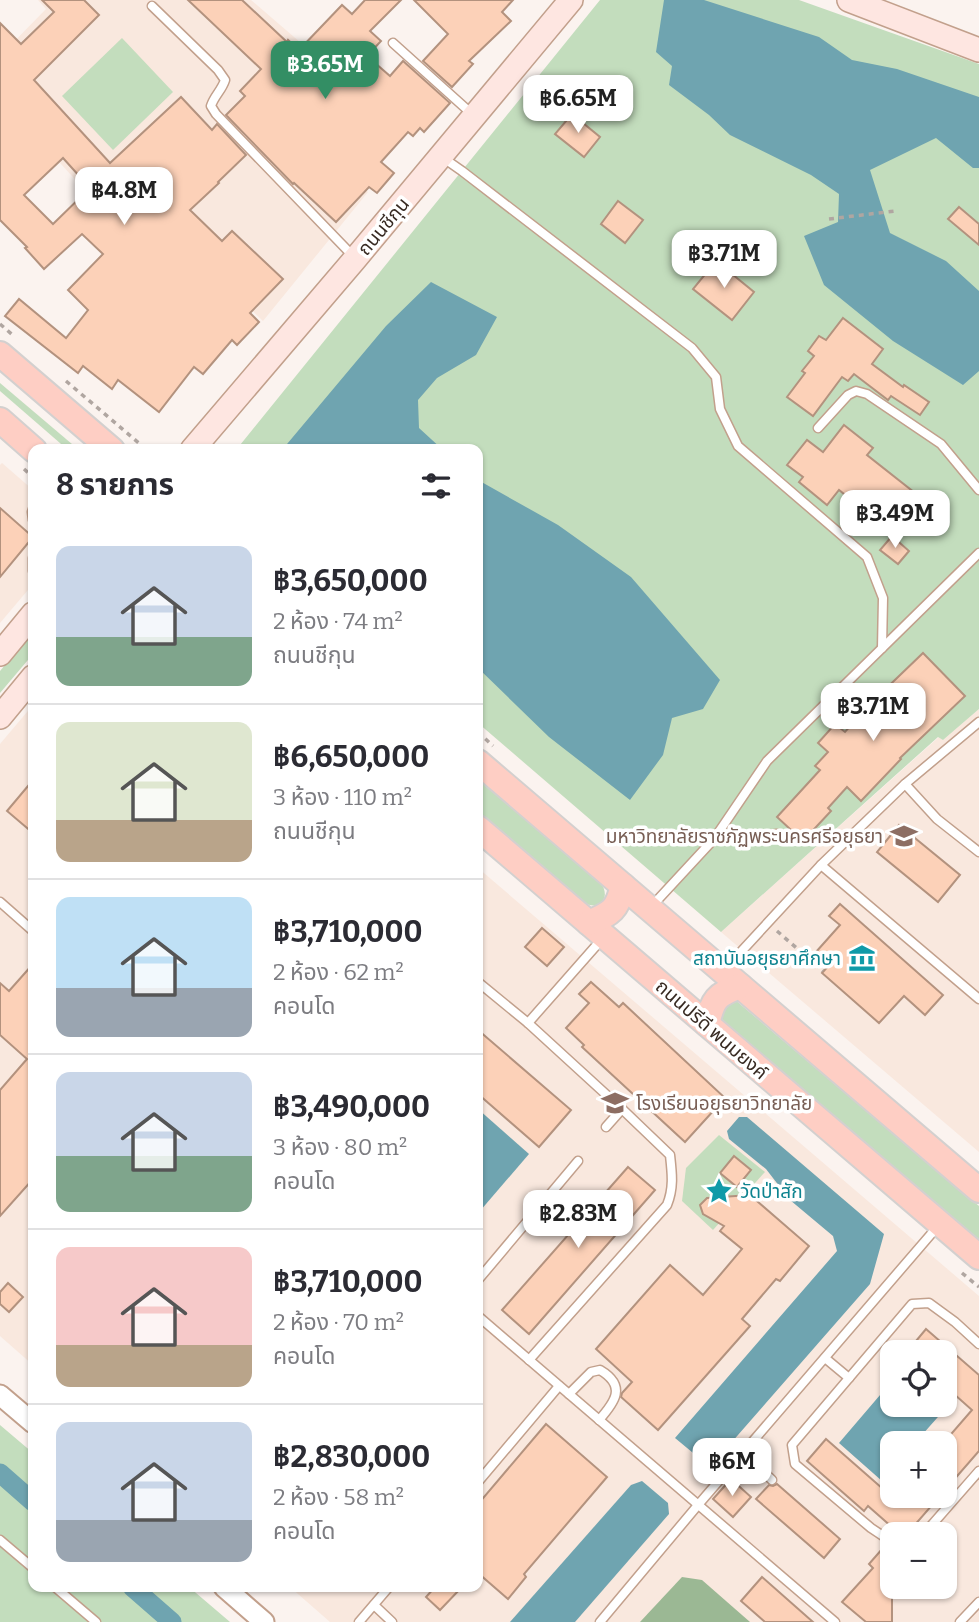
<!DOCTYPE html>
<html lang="th">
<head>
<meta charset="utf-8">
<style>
	body { margin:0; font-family:Bitter,"Noto Sans Thai",serif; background:#f2f2f3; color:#2b2b33; height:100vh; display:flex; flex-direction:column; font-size:26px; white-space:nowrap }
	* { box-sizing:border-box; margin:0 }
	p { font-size:23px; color:#7c7c81 }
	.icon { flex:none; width:38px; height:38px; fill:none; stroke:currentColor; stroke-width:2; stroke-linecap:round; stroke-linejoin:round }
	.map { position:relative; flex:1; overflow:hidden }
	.sheet { position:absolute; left:28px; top:444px; width:455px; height:1148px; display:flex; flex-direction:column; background:#fff; border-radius:14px; box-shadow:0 2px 5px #0004 }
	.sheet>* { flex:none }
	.tools { position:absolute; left:880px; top:1340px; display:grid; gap:14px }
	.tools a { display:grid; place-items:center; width:77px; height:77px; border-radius:14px; background:#fff; box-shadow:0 2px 5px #0004; font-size:35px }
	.price { position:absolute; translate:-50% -60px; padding:0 16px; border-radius:14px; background:#fff; color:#222; font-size:23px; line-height:46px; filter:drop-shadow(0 2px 4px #0008) }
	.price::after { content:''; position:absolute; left:50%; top:42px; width:21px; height:16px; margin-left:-10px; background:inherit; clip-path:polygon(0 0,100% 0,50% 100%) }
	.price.active { background:#338e64; color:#fff }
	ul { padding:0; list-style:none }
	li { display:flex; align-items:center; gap:21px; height:175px; padding:0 28px }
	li+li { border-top:2px solid #e1e1e2 }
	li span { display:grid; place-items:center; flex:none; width:196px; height:140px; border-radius:14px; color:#555 }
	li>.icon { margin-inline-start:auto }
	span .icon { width:84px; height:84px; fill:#fffc; stroke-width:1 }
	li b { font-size:30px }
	h2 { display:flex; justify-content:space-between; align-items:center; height:84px; padding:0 28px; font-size:30px }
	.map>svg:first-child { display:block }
</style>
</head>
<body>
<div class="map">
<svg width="979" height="1622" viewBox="0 0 979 1622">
	<rect width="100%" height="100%" fill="#fbf3ef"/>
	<g fill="#f9e8de" fill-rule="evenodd">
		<polygon points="38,0 251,0 344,80 302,131 368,192 263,321 169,232 144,254 0,98 0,56 46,9"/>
		<polygon points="2,463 33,490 33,584 0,623 0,465"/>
		<polygon points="33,705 33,1365 0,1336 0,744"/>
		<polygon points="979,709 979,1152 721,932 939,737 943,740"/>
		<path d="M478,868L979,1296V1622H330L290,1587H478ZM892,1353H945V1405H892ZM892,1444H945V1496H892ZM892,1535H945V1587H892Z"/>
	</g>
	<g fill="#c3ddbd">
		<polygon points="600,0 799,0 979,64 979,709 943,740 938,737 721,932 478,723 478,450 236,450"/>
		<polygon points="122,38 173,92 113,150 62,96"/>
		<polygon points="0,383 79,450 68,450 0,391"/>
		<polygon points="33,632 33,654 0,693 0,671"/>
		<path d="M478,778L601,883C611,898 600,911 584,903L478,812Z"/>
		<polygon points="734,999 979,1206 979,1240 723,1021 719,1017 720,1006"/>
		<polygon points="719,1135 765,1172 713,1230 682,1201 686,1168"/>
		<polygon points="0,1425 33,1453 33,1587 189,1587 230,1622 0,1622"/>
	</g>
	<polygon fill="#9bb894" points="682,1577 702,1580 750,1622 640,1622"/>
	<g fill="#6fa4b0">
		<polygon points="664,0 704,0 819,37 852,60 897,69 979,97 979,168 973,168 936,138 870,170 890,233 946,261 979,291 979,371 963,385 893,341 824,285 804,236 838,222 839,194 811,175 730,135 709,115 669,85 672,66 656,52"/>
		<polygon points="431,282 497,317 476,355 437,378 418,400 419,428 443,450 282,450 386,326"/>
		<polygon points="478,480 558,525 631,577 720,680 703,709 672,718 663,755 630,800 549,737 478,668"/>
		<polygon points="478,1109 529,1154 480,1211 478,1208"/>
		<polygon points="739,1117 747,1117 884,1234 870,1284 710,1467 675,1438 837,1251 833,1236 790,1200 766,1169 729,1139 727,1131"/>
		<polygon points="892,1381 892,1405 945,1405 945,1393 953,1400 914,1444 892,1444 892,1469 882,1481 839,1443"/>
		<polygon points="642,1481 668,1503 669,1514 575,1622 510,1622 631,1485"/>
	</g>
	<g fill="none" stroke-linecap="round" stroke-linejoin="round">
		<g stroke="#6fa4b0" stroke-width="19">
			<polyline points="0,1473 33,1502"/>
			<polyline points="132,1587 172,1622"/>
		</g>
	</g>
	<g fill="#fcd1b8" stroke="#b3927e" stroke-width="2" fill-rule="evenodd">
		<path d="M42,0H84L99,15L34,80L110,163L181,97L212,130L217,124L246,155L218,182L219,183L190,210L222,241L232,231L283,279L250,313L259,322L237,345L232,340L203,374L194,367L159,412L118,380L112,389L83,366L78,373L5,316L19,299L66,338L88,310L68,290L103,254L82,234L44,269L25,248L27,247L0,220V23L21,44L54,12ZM63,158L90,188L53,224L24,195Z"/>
		<polygon points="188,0 242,0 287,42 288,40 299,50 342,5 352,14 365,0 401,0 370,31 381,41 367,56 390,76 403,61 450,103 424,132 420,128 413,136 408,132 381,162 394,173 377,193 369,187 336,222 294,183 293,184 226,115 245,96 240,91 261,69"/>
		<polygon points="414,0 513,0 502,12 511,21 469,61 473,64 452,87 423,61 448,34"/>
		<polygon points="572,114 600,137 584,157 555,134"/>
		<polygon points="618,201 643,220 625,243 601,224"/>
		<polygon points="959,207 979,224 979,245 948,219"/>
		<polygon points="716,261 754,292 732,320 693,289"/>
		<polygon points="843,318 883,349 872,364 903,387 904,385 929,402 920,415 891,396 888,400 854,374 848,381 842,377 813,416 787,397 805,373 802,371 814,356 808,351 819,336 826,340"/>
		<polygon points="844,425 873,448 867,455 915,493 887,529 839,490 827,505 799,482 803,477 787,465 807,440 823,452"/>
		<polygon points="0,508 33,537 0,577"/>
		<polygon points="892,536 909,551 898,564 880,550"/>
		<polygon points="923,653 965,696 900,758 901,759 861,801 847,787 828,808 831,811 803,841 777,817 820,770 815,766 828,752 818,743 835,724 845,732 871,703"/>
		<polygon points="33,780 33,833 7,811"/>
		<polygon points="899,825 960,875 938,902 877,852"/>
		<polygon points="840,904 943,995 925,1015 904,996 879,1023 822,973 830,964 816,952 840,925 829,916"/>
		<polygon points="542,928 564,947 547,966 525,947"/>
		<polygon points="33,964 33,1179 0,1216 0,1090 27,1059 0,1035 0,983 9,991"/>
		<polygon points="591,982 619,1007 623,1003 725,1098 685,1142 582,1047 584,1045 566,1028 589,1003 579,994"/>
		<polygon points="478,1030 571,1110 539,1147 478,1094"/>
		<polygon points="734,1156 751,1170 737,1187 720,1173"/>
		<polygon points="628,1167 655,1190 529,1334 502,1310"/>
		<polygon points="750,1195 809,1246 780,1281 776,1279 742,1319 750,1326 658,1430 621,1397 622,1393 632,1382 596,1349 670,1265 703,1295 742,1249 720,1231 724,1226 703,1214 700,1205 707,1198"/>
		<polygon points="8,1283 23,1297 9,1312 0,1304 0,1292"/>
		<polygon points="926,1329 979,1375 979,1451 945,1490 945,1441 972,1410 945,1386 945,1353 906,1353"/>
		<polygon points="546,1424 607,1477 524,1574 526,1577 508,1599 478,1573 478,1504"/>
		<polygon points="826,1439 891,1496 940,1496 906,1535 901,1535 868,1506 864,1511 807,1461"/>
		<polygon points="731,1479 751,1497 733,1517 713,1499"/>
		<polygon points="777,1484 840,1539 824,1558 756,1499 769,1485 773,1486"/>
		<polygon points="883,1548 892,1556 892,1622 866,1622 842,1602 873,1568 869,1564"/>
		<polygon points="762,1577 813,1622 765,1622 741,1601"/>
		<polygon points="435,1587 462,1587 440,1610 426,1597"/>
	</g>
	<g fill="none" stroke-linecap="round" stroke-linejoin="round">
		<defs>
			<g id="service">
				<path d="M152,6L218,70L225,80C222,90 214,96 211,106L216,114L353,256"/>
				<polyline points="393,43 472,114"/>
				<polyline points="442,157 462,171 692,348 716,377 720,409 738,446 867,557 883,598 882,648"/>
				<polyline points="818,428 848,395 856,391 867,394 941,444 979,490"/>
				<polyline points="33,509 32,512 33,520"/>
				<polyline points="33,558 33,571"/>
				<polyline points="905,784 937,819 979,852"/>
				<polyline points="714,839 752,837 777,834"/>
				<polyline points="821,865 979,999"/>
				<polyline points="0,902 33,931"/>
				<polyline points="651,907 714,839 767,761 979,553"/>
				<polyline points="726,968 821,865 905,784 979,722"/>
				<polyline points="478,982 528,1023 622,1109 606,1127"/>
				<polyline points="528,1023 602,939"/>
				<polyline points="478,1280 578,1161"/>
				<polyline points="478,1316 835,1622"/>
				<polyline points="825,1358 849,1378"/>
				<path d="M529,1360L667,1205C674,1188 672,1173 670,1155L622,1109"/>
				<path d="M569,1394L591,1372L600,1370C627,1386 615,1402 599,1420"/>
				<polyline points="743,1452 772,1480"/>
				<polyline points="478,1482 559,1386"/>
				<polyline points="923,1535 979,1471"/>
				<polyline points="0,1540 33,1568"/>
				<polyline points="892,1542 871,1528 795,1464 792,1445 912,1304 929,1303 955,1322 979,1344"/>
				<polyline points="55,1587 96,1622"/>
				<polyline points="374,1605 392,1622"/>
				<polyline points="359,1622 389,1587"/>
				<polyline points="600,1622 698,1505 938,1226"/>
				<polyline points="960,1622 979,1602"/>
			</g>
			<g id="tertiary">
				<polyline points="0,1395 33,1423"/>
				<polyline points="224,1587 264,1622"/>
			</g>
			<g id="secondary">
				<polyline points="849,0 979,50"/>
				<polyline points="192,450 355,259 571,0"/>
				<polyline points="0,654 33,614"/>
				<polyline points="0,717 33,677"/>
			</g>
			<g id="primary">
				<polyline points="0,354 112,450"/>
				<polyline points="0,420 34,450"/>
				<polyline points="478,762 979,1190"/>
				<polyline points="478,828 979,1257"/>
				<path d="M589,923C612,913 617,910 623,886"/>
				<path d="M707,1024C713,999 716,995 740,986"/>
			</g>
		</defs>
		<use href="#service" stroke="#c2a08c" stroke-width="11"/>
		<use href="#tertiary" stroke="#c2a08c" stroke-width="23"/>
		<use href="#secondary" stroke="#c2a08c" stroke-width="26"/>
		<use href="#primary" stroke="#d3d0cf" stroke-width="28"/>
		<g stroke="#b0a6a1" stroke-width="3.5" stroke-dasharray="5 5" stroke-linecap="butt">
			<polyline points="829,219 895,211"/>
			<polyline points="0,324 15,337"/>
			<polyline points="66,381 147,450"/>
			<polyline points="24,469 33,477"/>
			<polyline points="478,732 493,746"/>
			<polyline points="777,931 823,971"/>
			<polyline points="962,1273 979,1287"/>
		</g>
		<use href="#service" stroke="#fff" stroke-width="8"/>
		<use href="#tertiary" stroke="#fff" stroke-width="19"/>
		<use href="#secondary" stroke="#fee6e1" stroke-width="23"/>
		<use href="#primary" stroke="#fecec4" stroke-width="24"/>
	</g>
	<defs>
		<symbol id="university-bare" viewBox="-9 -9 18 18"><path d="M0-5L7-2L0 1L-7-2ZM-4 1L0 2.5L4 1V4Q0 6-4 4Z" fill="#8d6e63" stroke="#fff" stroke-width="2.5" paint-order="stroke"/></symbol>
		<symbol id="museum-bare" viewBox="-9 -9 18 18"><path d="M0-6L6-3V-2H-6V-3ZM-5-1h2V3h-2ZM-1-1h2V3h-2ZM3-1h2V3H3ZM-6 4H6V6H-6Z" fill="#0f9aa8" stroke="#fff" stroke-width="2.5" paint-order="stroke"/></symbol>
		<symbol id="school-bare" viewBox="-9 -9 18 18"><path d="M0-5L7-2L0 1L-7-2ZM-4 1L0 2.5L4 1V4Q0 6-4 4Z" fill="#8d6e63" stroke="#fff" stroke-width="2.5" paint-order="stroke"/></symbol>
		<symbol id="sight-bare" viewBox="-9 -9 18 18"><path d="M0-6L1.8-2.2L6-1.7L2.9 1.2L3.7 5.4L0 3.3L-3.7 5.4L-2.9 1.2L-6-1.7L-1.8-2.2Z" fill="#0f9aa8" stroke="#fff" stroke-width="2.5" paint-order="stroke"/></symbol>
	</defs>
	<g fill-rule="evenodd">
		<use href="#university-bare" x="885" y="817" width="38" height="38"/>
		<use href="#museum-bare" x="843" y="939" width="38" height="38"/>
		<use href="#school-bare" x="596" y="1084" width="38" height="38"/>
		<use href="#sight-bare" x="700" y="1172" width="38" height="38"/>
	</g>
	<g text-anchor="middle" stroke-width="7" stroke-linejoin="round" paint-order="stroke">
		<g font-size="19" fill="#382b23" stroke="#fff">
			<text transform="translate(383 226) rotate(-50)" y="7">ถนนชีกุน</text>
			<text transform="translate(712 1029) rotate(41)" y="7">ถนนปรีดี พนมยงค์</text>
		</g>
		<g font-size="19" fill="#785e54" stroke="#fff" text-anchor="end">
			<text x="883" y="843">มหาวิทยาลัยราชภัฏพระนครศรีอยุธยา</text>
			<text x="636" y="1110" text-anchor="start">โรงเรียนอยุธยาวิทยาลัย</text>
		</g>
		<g font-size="19" fill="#0d838f" stroke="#fff" text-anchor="end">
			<text x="841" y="965">สถาบันอยุธยาศึกษา</text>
			<text x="740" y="1198" text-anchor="start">วัดป่าสัก</text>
		</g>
	</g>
</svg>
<div class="tools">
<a><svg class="icon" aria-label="locate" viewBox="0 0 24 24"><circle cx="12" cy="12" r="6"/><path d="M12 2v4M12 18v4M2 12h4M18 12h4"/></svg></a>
<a>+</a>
<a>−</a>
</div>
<b class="price active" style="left:325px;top:101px">฿3.65M</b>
<b class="price" style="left:578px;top:135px">฿6.65M</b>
<b class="price" style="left:124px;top:227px">฿4.8M</b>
<b class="price" style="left:724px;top:290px">฿3.71M</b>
<b class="price" style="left:895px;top:550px">฿3.49M</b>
<b class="price" style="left:873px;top:743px">฿3.71M</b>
<b class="price" style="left:578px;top:1250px">฿2.83M</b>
<b class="price" style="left:732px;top:1498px">฿6M</b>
<section class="sheet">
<h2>8 รายการ<svg class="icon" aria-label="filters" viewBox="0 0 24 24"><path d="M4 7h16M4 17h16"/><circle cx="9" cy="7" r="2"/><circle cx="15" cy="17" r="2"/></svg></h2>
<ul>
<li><span style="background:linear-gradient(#c9d6e8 65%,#7fa58c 0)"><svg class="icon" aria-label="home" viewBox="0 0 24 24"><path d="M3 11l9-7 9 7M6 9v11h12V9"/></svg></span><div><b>฿3,650,000</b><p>2 ห้อง · 74 m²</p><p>ถนนชีกุน</p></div></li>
<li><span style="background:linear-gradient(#dfe7d0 70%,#b9a48a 0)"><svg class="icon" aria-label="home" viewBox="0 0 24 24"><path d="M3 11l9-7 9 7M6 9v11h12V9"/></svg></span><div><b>฿6,650,000</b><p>3 ห้อง · 110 m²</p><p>ถนนชีกุน</p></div></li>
<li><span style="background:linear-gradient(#bfe0f5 65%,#9aa5b1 0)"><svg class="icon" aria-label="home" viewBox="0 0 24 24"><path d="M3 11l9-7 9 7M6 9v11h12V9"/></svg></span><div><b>฿3,710,000</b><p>2 ห้อง · 62 m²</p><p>คอนโด</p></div></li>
<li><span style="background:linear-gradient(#c9d6e8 60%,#7fa58c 0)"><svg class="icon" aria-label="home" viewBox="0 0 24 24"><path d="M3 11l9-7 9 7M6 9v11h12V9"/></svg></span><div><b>฿3,490,000</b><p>3 ห้อง · 80 m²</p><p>คอนโด</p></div></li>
<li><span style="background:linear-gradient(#f6c9c9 70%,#b9a48a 0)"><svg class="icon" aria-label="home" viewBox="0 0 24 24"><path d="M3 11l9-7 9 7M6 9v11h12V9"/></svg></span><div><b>฿3,710,000</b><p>2 ห้อง · 70 m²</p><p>คอนโด</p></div></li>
<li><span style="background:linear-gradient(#c9d6e8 70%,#9aa5b1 0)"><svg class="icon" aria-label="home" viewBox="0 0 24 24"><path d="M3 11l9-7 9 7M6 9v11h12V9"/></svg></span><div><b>฿2,830,000</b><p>2 ห้อง · 58 m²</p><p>คอนโด</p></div></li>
</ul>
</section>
</div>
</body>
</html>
